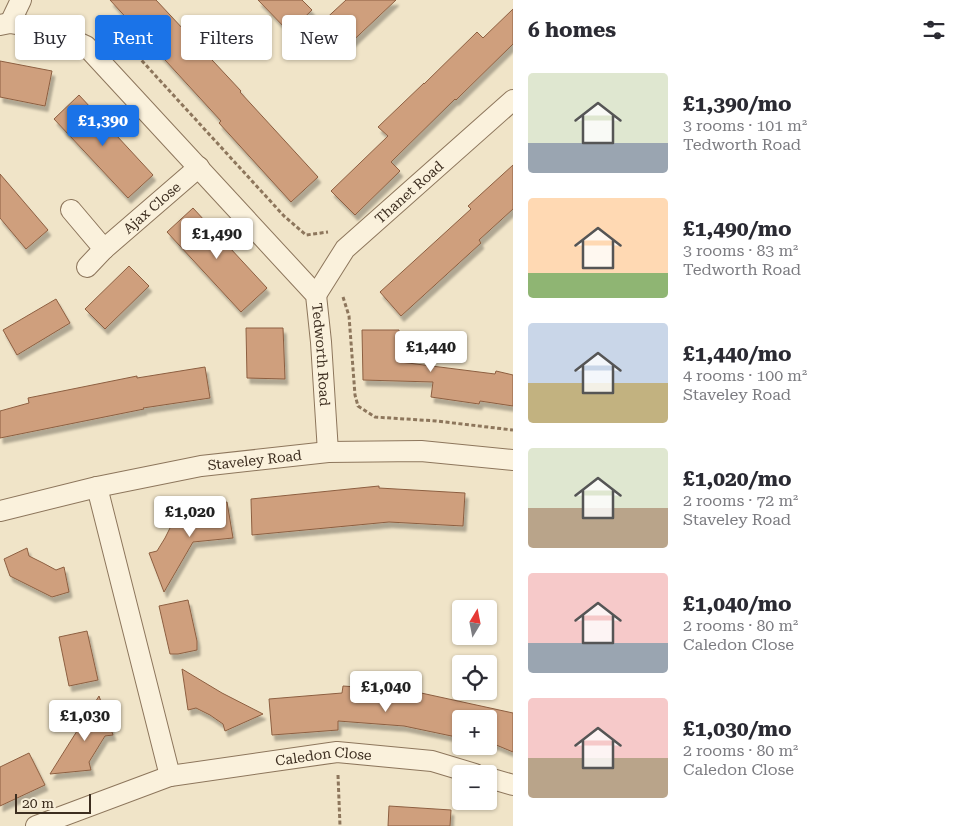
<!DOCTYPE html>
<html lang="en">
<head>
<meta charset="utf-8">
<style>
	body { margin:0; font-family:"Roboto Serif",serif; background:#f7f7f7; color:#2b2b33; height:100vh; display:flex; flex-direction:column; font-size:19px; white-space:nowrap }
	* { box-sizing:border-box; margin:0 }
	p { font-size:16px; color:#7c7c81 }
	.icon { flex:none; width:28px; height:28px; fill:none; stroke:currentColor; stroke-width:2; stroke-linecap:round; stroke-linejoin:round }
	.map { position:relative; flex:1; overflow:hidden }
	.drawer { display:flex; flex-direction:column; background:#fff; width:450px }
	.drawer>* { flex:none }
	.guide { position:absolute; left:15px; top:15px; width:422px; height:45px; display:flex; gap:10px }
	.needle { width:32px; rotate:10deg }
	.buttons { position:absolute; left:452px; top:600px; display:grid; gap:10px }
	.buttons a { display:grid; place-items:center; width:45px; height:45px; border-radius:5px; background:#fff; box-shadow:0 1px 4px #0004; font-size:25px }
	.scale { position:absolute; left:15px; bottom:12px; width:76px; box-sizing:border-box; padding-left:5px; border:2px solid #3d2e20; border-top:0; font-size:14px; line-height:18px; white-space:nowrap; color:#3d2e20; -webkit-text-stroke:4px #f7eed8; paint-order:stroke }
	.price { position:absolute; translate:-50% -42px; padding:0 11px; border-radius:5px; background:#fff; color:#222; font-size:16px; line-height:32px; filter:drop-shadow(0 1px 2px #0008) }
	.price::after { content:''; position:absolute; left:50%; top:30px; width:15px; height:11px; margin-left:-8px; background:inherit; clip-path:polygon(0 0,100% 0,50% 100%) }
	.price.selected { background:#1a73e8; color:#fff }
	ul { padding:0; list-style:none }
	li { display:flex; align-items:center; gap:15px; height:125px; padding:0 15px }
	li span { display:grid; place-items:center; flex:none; width:140px; height:100px; border-radius:5px; color:#555 }
	li>.icon { margin-inline-start:auto }
	span .icon { width:60px; height:60px; fill:#fffc; stroke-width:1 }
	li b { font-size:21px }
	h2 { display:flex; justify-content:space-between; align-items:center; height:60px; padding:0 15px; font-size:21px }
	.chip { padding:0 18px; border-radius:5px; background:#fff; box-shadow:0 1px 4px #0004; font-size:18px; line-height:45px }
	.chip.selected { background:#1a73e8; color:#fff }
	main { display:flex; flex:1; min-height:0 }
	.map>svg:first-child { display:block }
</style>
</head>
<body>
<main>
<div class="map">
<svg width="513" height="826" viewBox="0 0 513 826">
	<defs>
		<filter id="shadow"><feDropShadow dx="3" dy="5.5" stdDeviation="1" flood-color="#0004"/></filter>
	</defs>
	<rect width="100%" height="100%" fill="#f0e4c8"/>
	<g fill="#cf9f7d" stroke="#8d5f41" filter="url(#shadow)">
		<polygon points="110,0 156,0 241,91 240,92 318,177 291,202 219,123 221,121"/>
		<polygon points="258,0 302,0 312,10 289,32"/>
		<polygon points="346,0 396,0 343,50 319,25"/>
		<polygon points="513,9 513,44 456,100 455,99 391,162 400,171 355,215 331,191 388,136 378,127 424,83 424,84 477,32 483,38"/>
		<polygon points="0,61 52,71 45,106 0,97"/>
		<polygon points="79,95 153,175 128,198 54,119"/>
		<polygon points="513,165 513,209 479,240 481,243 401,316 380,292 471,209 468,206"/>
		<polygon points="0,174 48,230 26,249 0,218"/>
		<polygon points="193,208 267,288 241,312 167,232"/>
		<polygon points="129,266 149,286 105,329 85,309"/>
		<polygon points="56,299 70,323 17,355 3,330"/>
		<polygon points="246,328 283,328 285,379 247,378"/>
		<polygon points="362,330 399,330 400,362 495,374 496,371 513,375 513,406 480,401 479,404 431,397 433,382 363,380"/>
		<polygon points="205,367 210,398 143,408 144,409 0,438 0,411 29,403 28,398 137,376 137,378"/>
		<polygon points="379,486 379,488 465,493 463,526 389,522 252,535 251,499"/>
		<polygon points="227,502 233,538 193,542 164,592 149,553 157,551 165,538 172,524 170,517 208,512 208,504"/>
		<polygon points="27,548 29,556 43,563 56,570 64,567 69,592 52,597 10,576 4,559"/>
		<polygon points="188,600 197,641 197,650 178,654 170,654 159,606"/>
		<polygon points="87,631 98,680 69,686 59,637"/>
		<polygon points="182,669 222,693 263,714 225,731 223,724 210,715 196,708 188,710"/>
		<polygon points="343,686 412,691 513,713 513,752 489,742 489,719 461,719 461,738 404,726 338,721 338,730 272,735 269,699 342,693"/>
		<polygon points="99,696 113,735 105,736 89,762 91,770 50,774"/>
		<polygon points="29,753 45,785 0,806 0,767"/>
		<polygon points="389,806 451,810 450,826 388,826"/>
	</g>
	<g fill="none" stroke-linecap="round" stroke-linejoin="round">
		<defs>
			<g id="minor">
				<polyline points="10,23 21,0"/>
				<path id="s1" d="M0,25L10,23L51,30L86,46L316,295L321,342L328,452"/>
				<polyline points="71,210 104,249"/>
				<path id="s2" d="M87,267L104,249L199,167"/>
				<path id="s3" d="M316,295L345,249L513,100"/>
				<polyline points="97,487 170,776"/>
				<path id="s4" d="M0,511L97,487L201,466L328,452L421,451L513,460"/>
				<polyline points="489,778 513,785"/>
				<path id="s5" d="M36,826L170,776L337,752L432,761L475,774"/>
			</g>
		</defs>
		<use href="#minor" stroke="#8d765c" stroke-width="22"/>
		<g stroke="#8d765c" stroke-width="3" stroke-dasharray="4 2.5" stroke-linecap="butt">
			<polyline points="111,27 284,216 306,235 328,232"/>
			<polyline points="343,297 349,316 355,395 358,406 375,417 436,421 513,430"/>
			<polyline points="338,775 340,826"/>
		</g>
		<use href="#minor" stroke="#faf1dc" stroke-width="20"/>
	</g>
	<g text-anchor="middle" stroke-width="4" stroke-linejoin="round" paint-order="stroke">
		<g font-size="14" fill="#3d2e20" stroke="#f7eed8">
			<text dy="5" stroke="none"><textPath href="#s3" startOffset="140">Thanet Road</textPath></text>
			<text dy="5" stroke="none"><textPath href="#s2" startOffset="88">Ajax Close</textPath></text>
			<text dy="5" stroke="none"><textPath href="#s1" startOffset="489">Tedworth Road</textPath></text>
			<text dy="5" stroke="none"><textPath href="#s4" startOffset="260">Staveley Road</textPath></text>
			<text dy="5" stroke="none"><textPath href="#s5" startOffset="298">Caledon Close</textPath></text>
		</g>
	</g>
</svg>
<div class="buttons">
<a><svg class="needle" viewBox="-14 -14 28 28"><path d="M0-13l5 13h-10z" fill="#e53935"/><path d="M0 13l5-13h-10z" fill="#7c7c81"/></svg></a>
<a><svg class="icon" aria-label="locate" viewBox="0 0 24 24"><circle cx="12" cy="12" r="6"/><path d="M12 2v4M12 18v4M2 12h4M18 12h4"/></svg></a>
<a>+</a>
<a>−</a>
</div>
<div class="scale">20 m</div>
<b class="price selected" style="left:103px;top:147px">£1,390</b>
<b class="price" style="left:217px;top:260px">£1,490</b>
<b class="price" style="left:431px;top:373px">£1,440</b>
<b class="price" style="left:190px;top:538px">£1,020</b>
<b class="price" style="left:386px;top:713px">£1,040</b>
<b class="price" style="left:85px;top:742px">£1,030</b>
<div class="guide">
<a class="chip">Buy</a>
<a class="chip selected">Rent</a>
<a class="chip">Filters</a>
<a class="chip">New</a>
</div>
</div>
<section class="drawer">
<h2>6 homes<svg class="icon" aria-label="filters" viewBox="0 0 24 24"><path d="M4 7h16M4 17h16"/><circle cx="9" cy="7" r="2"/><circle cx="15" cy="17" r="2"/></svg></h2>
<ul>
<li><span style="background:linear-gradient(#dfe7d0 70%,#9aa5b1 0)"><svg class="icon" aria-label="home" viewBox="0 0 24 24"><path d="M3 11l9-7 9 7M6 9v11h12V9"/></svg></span><div><b>£1,390/mo</b><p>3 rooms · 101 m²</p><p>Tedworth Road</p></div></li>
<li><span style="background:linear-gradient(#ffd9b3 75%,#8fb573 0)"><svg class="icon" aria-label="home" viewBox="0 0 24 24"><path d="M3 11l9-7 9 7M6 9v11h12V9"/></svg></span><div><b>£1,490/mo</b><p>3 rooms · 83 m²</p><p>Tedworth Road</p></div></li>
<li><span style="background:linear-gradient(#c9d6e8 60%,#c2b280 0)"><svg class="icon" aria-label="home" viewBox="0 0 24 24"><path d="M3 11l9-7 9 7M6 9v11h12V9"/></svg></span><div><b>£1,440/mo</b><p>4 rooms · 100 m²</p><p>Staveley Road</p></div></li>
<li><span style="background:linear-gradient(#dfe7d0 60%,#b9a48a 0)"><svg class="icon" aria-label="home" viewBox="0 0 24 24"><path d="M3 11l9-7 9 7M6 9v11h12V9"/></svg></span><div><b>£1,020/mo</b><p>2 rooms · 72 m²</p><p>Staveley Road</p></div></li>
<li><span style="background:linear-gradient(#f6c9c9 70%,#9aa5b1 0)"><svg class="icon" aria-label="home" viewBox="0 0 24 24"><path d="M3 11l9-7 9 7M6 9v11h12V9"/></svg></span><div><b>£1,040/mo</b><p>2 rooms · 80 m²</p><p>Caledon Close</p></div></li>
<li><span style="background:linear-gradient(#f6c9c9 60%,#b9a48a 0)"><svg class="icon" aria-label="home" viewBox="0 0 24 24"><path d="M3 11l9-7 9 7M6 9v11h12V9"/></svg></span><div><b>£1,030/mo</b><p>2 rooms · 80 m²</p><p>Caledon Close</p></div></li>
</ul>
</section>
</main>
</body>
</html>
